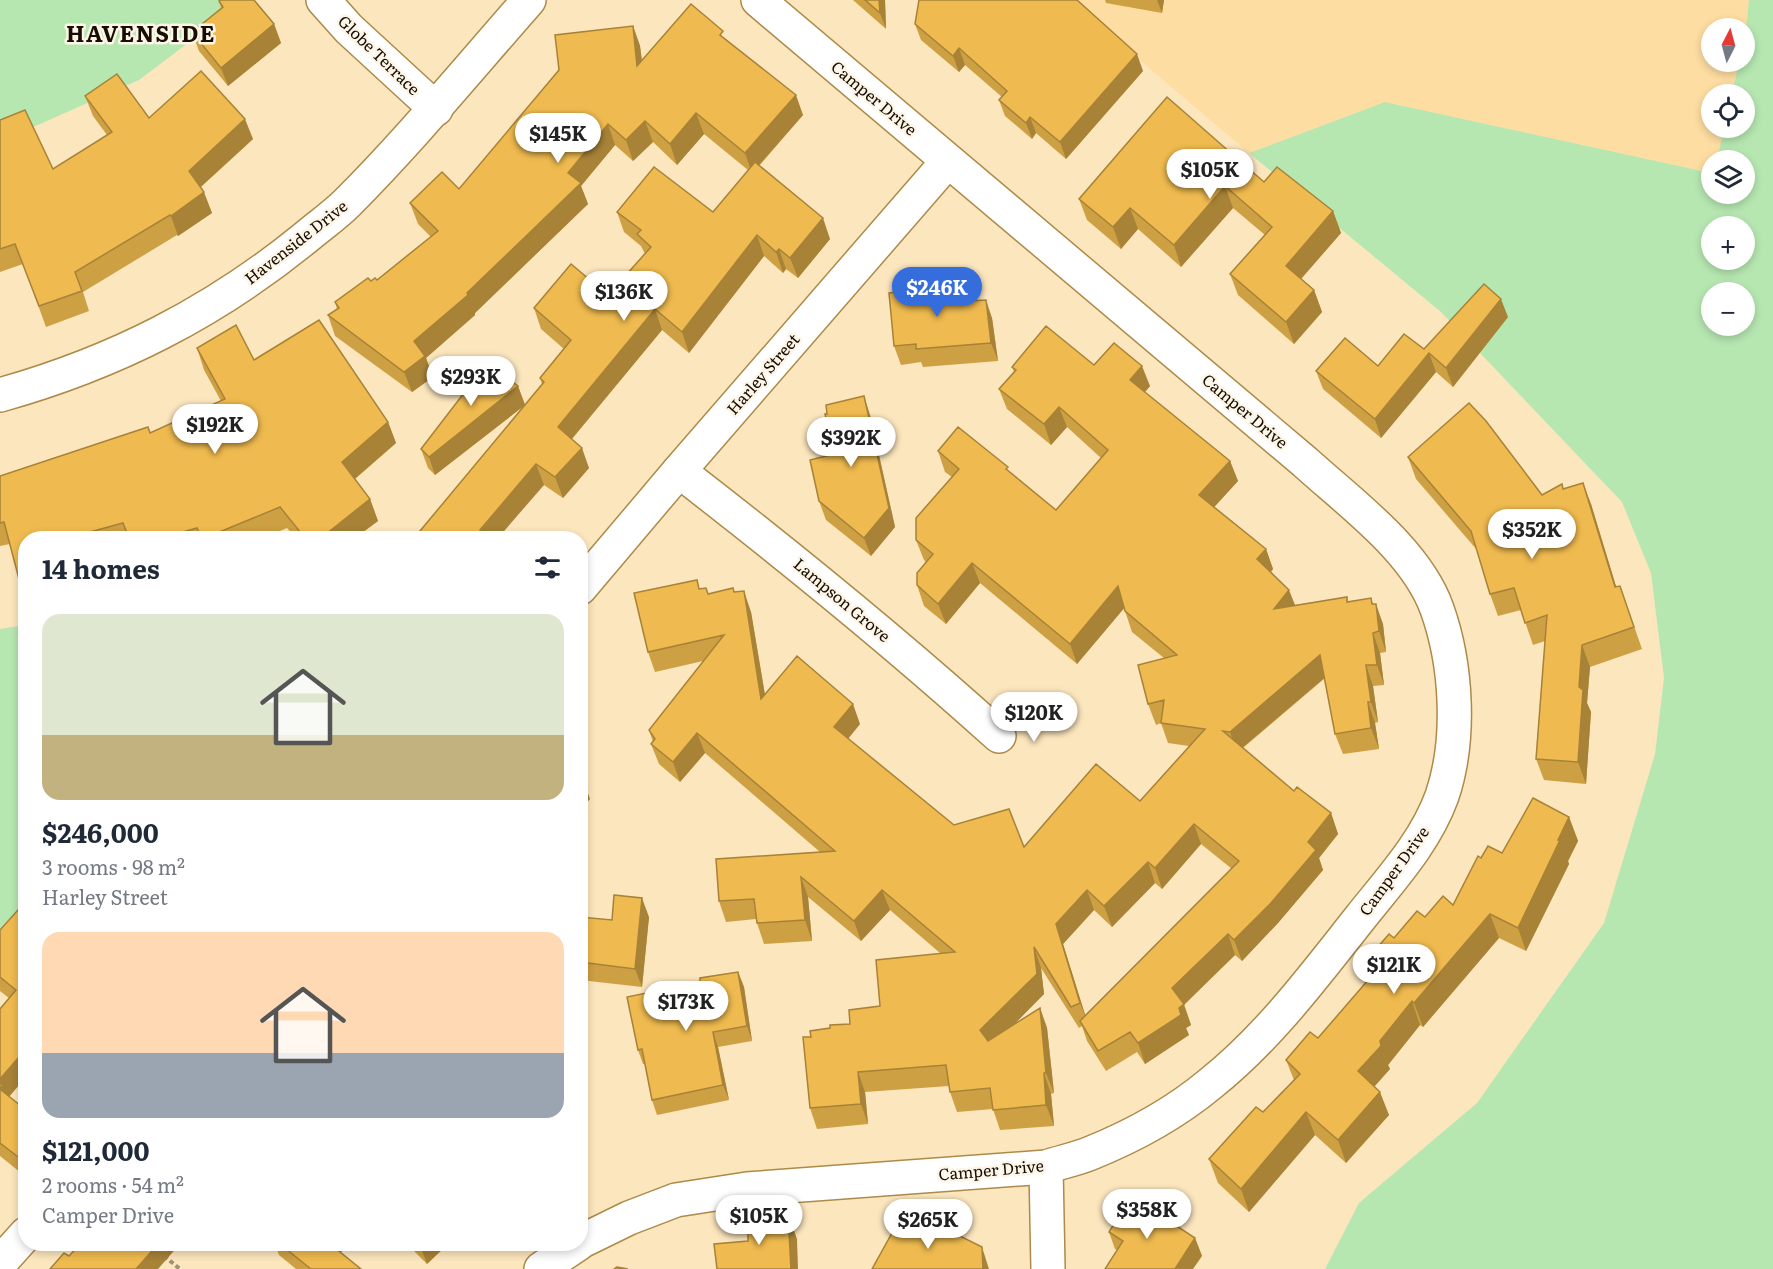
<!DOCTYPE html>
<html lang="en">
<head>
<meta charset="utf-8">
<style>
	body { margin:0; font-family:Literata,serif; background:#f6f6f7; color:#1f2937; height:100vh; display:flex; flex-direction:column; font-size:22px; white-space:nowrap }
	* { box-sizing:border-box; margin:0 }
	p { font-size:20px; color:#747a83 }
	.icon { flex:none; width:33px; height:33px; fill:none; stroke:currentColor; stroke-width:2; stroke-linecap:round; stroke-linejoin:round }
	.map { position:relative; flex:1; overflow:hidden }
	.details { position:absolute; left:18px; top:531px; width:570px; height:720px; display:flex; flex-direction:column; background:#fff; border-radius:24px; box-shadow:0 3px 9px #0003 }
	.details>* { flex:none }
	.needle { width:39px; rotate:6deg }
	.fabs { position:absolute; left:1701px; top:18px; display:grid; gap:12px }
	.fabs a { display:grid; place-items:center; width:54px; height:54px; border-radius:50%; background:#fff; box-shadow:0 3px 9px #0003; font-size:30px }
	.price { position:absolute; translate:-50% -51px; padding:0 14px; border-radius:21px; background:#fff; color:#222; font-size:20px; line-height:39px; filter:drop-shadow(0 2px 3px #0008) }
	.price::after { content:''; position:absolute; left:50%; top:36px; width:18px; height:14px; margin-left:-9px; background:inherit; clip-path:polygon(0 0,100% 0,50% 100%) }
	.price.selected { background:#356ddc; color:#fff }
	ul { padding:0; list-style:none }
	li { display:grid; align-content:center; gap:12px; height:318px; padding:0 24px }
	li span { display:grid; place-items:center; height:186px; border-radius:18px; color:#555 }
	li>.icon { margin-inline-start:auto }
	span .icon { width:108px; height:108px; fill:#fffc; stroke-width:1 }
	li b { font-size:26px }
	h2 { display:flex; justify-content:space-between; align-items:center; height:72px; padding:0 24px; font-size:26px }
	.map>svg:first-child { display:block }
</style>
</head>
<body>
<div class="map">
<svg width="1773" height="1269" viewBox="0 0 1773 1269">
	<rect width="100%" height="100%" fill="#fce6be"/>
	<polygon fill="#fedda2" points="1069,0 1749,0 1745,38 1744,28 1712,28 1712,62 1739,62 1732,94 1712,94 1712,128 1724,128 1717,160 1712,160 1711,173 1385,102 1249,153"/>
	<g fill="#b6e7b1" fill-rule="evenodd">
		<polygon points="0,0 245,0 139,80 38,125 0,139"/>
		<path d="M1749,0H1773V1269H1325L1359,1203L1477,1103L1604,923L1655,754L1664,678L1651,573L1622,502L1441,312L1249,153L1385,102L1711,173L1712,194H1744V160H1717L1724,128H1744V94H1732L1739,62H1744L1745,38ZM1712,226H1744V260H1712ZM1712,292H1744V326H1712Z"/>
		<polygon points="25,625 25,924 0,954 0,629"/>
	</g>
	<g fill="none" stroke-linecap="round" stroke-linejoin="round">
		<defs>
			<g id="minor">
				<polyline points="323,0 349,29 436,109"/>
				<path d="M0,395C114,363 213,313 305,238C319,226 334,216 347,203C411,139 469,68 529,0"/>
				<path d="M679,471C789,556 896,643 999,736"/>
				<polyline points="580,588 679,471 948,161"/>
				<polyline points="1046,1167 1048,1269"/>
				<path d="M580,1242L629,1218L676,1200L747,1189L1046,1167C1061,1162 1077,1159 1091,1153C1133,1136 1175,1113 1210,1084C1268,1038 1314,976 1360,918C1390,880 1425,843 1442,796C1461,740 1457,665 1437,609C1416,550 1350,503 1305,462L758,0"/>
				<polyline points="0,1263 26,1234"/>
				<polyline points="541,1269 578,1244"/>
			</g>
		</defs>
		<use href="#minor" stroke="#ad8a48" stroke-width="36"/>
		<polyline stroke="#a08f71" stroke-width="4" stroke-dasharray="4.5 3" stroke-linecap="butt" points="164,1256 180,1269"/>
		<use href="#minor" stroke="#fff" stroke-width="33"/>
	</g>
	<g fill="#cea044" fill-rule="evenodd">
		<polygon points="853,0 885,0 886,29"/>
		<polygon points="1105,0 1164,0 1162,13 1106,3"/>
		<polygon points="219,1 274,24 281,43 228,86 199,51 192,32 221,8"/>
		<polygon points="915,24 1143,71 1066,159 1036,133 1032,139 1005,116 999,100 1002,97 965,65 959,72 921,40"/>
		<polygon points="633,26 640,46 642,61 726,39 803,115 759,166 830,239 798,278 786,269 783,273 764,256 689,353 662,330 572,439 589,468 563,498 544,485 423,538 420,531 542,384 540,378 564,349 541,329 534,308 608,295 645,254 641,246 624,232 617,212 713,212 748,170 704,134 677,165 653,142 633,161 615,145 581,186 588,204 475,313 475,315 426,358 433,377 412,392 335,336 328,315 337,309 335,302 371,281 377,280 431,237 418,224 410,203 459,189"/>
		<polygon points="85,96 149,118 253,139 201,187 212,213 178,236 177,235 83,292 89,311 46,327 23,264 0,272 0,120 53,169 107,135 93,116"/>
		<polygon points="1264,182 1333,211 1341,233 1301,279 1314,290 1322,312 1294,344 1238,295 1230,274 1265,235 1233,208 1181,267 1138,229 1121,249 1087,220 1079,199"/>
		<polygon points="956,299 956,302 992,318 998,361 923,367 921,362 901,365 894,346"/>
		<polygon points="1508,317 1453,387 1436,372 1381,438 1323,389 1316,371 1378,366"/>
		<polygon points="197,348 254,360 388,422 396,443 355,479 370,499 378,521 355,538 296,538 287,528 263,538 26,538 26,597 19,579 10,544 0,546 0,476 150,433 221,401 204,370"/>
		<path d="M1094,365L1150,386L1145,392L1230,461L1238,481L1214,507L1266,549L1273,569L1271,572L1295,605L1347,597L1348,601L1373,604L1383,624L1386,652L1380,653L1384,685L1373,686L1378,722L1375,723L1379,749L1343,754L1335,734L1325,678L1243,748L1294,791L1331,813L1338,834L1319,858L1323,870L1278,923L1242,961L1235,955L1184,1004L1191,1025L1186,1028L1189,1035L1145,1064L1137,1052L1106,1071L1087,1041L1082,1026L1079,1028L1041,968L1044,994L1014,1024L1040,1008L1047,1028L1054,1093L1051,1094L1054,1126L1000,1130L993,1109L957,1112L950,1092L949,1086L865,1092L868,1124L817,1129L810,1108L811,1037L830,1028L850,1024L880,1006L940,953L890,910L861,941L808,897L812,941L764,944L757,923L756,919L726,922L719,901L820,852L705,753L680,782L659,764L651,744L653,742L649,730L703,661L655,672L648,652L700,589L706,588L708,594L735,592L751,612L765,695L860,724L848,739L954,825L1024,847L1140,801L1189,746L1168,743L1161,723L1156,725L1148,704L1164,658L1132,632L1124,608L1077,664L980,583L946,624L924,606L917,585L926,562L924,560L916,540L952,477L945,472L938,451L1009,472L1056,510L1101,458L1067,427L1051,445L1007,409L999,389L1014,372L1012,367ZM1201,844L1232,869L1085,1015L1063,944L1094,910L1112,927L1155,883L1162,889Z"/>
		<polygon points="518,386 525,405 435,475 428,468 421,449"/>
		<polygon points="870,415 895,527 871,556 826,520 819,501 834,454"/>
		<polygon points="1408,457 1542,495 1564,489 1591,504 1616,587 1620,586 1642,649 1590,667 1587,703 1591,712 1586,784 1544,780 1536,759 1545,641 1533,645 1521,610 1498,616 1490,594 1477,550 1416,479"/>
		<polygon points="1569,817 1578,841 1568,861 1569,864 1526,951 1499,938 1423,1027 1420,1025 1388,1065 1390,1069 1374,1086 1389,1115 1346,1163 1315,1135 1249,1212 1218,1183 1209,1159 1263,1112 1294,1080 1286,1060 1318,1038 1370,978 1364,963 1394,938 1425,917 1453,905 1481,858 1502,853"/>
		<polygon points="26,901 26,1077 9,1096 26,1110 26,1177 0,1156 0,1009 9,998 0,991 0,930"/>
		<polygon points="580,917 612,920 649,917 642,987 580,980"/>
		<polygon points="738,972 744,987 752,1041 718,1047 729,1100 657,1115 652,1100 645,1064 643,1064 638,1050 700,982"/>
		<polygon points="580,1131 588,1150 580,1154"/>
		<polygon points="1109,1232 1195,1238 1202,1256 1117,1250 1115,1249"/>
		<polygon points="275,1244 348,1244 341,1252 361,1269 296,1269 279,1255"/>
		<polygon points="407,1244 448,1244 427,1264"/>
	</g>
	<g fill="#a78237">
		<polygon points="879,0 885,0 886,29 880,13"/>
		<polygon points="1157,0 1164,0 1162,13"/>
		<polygon points="274,24 281,43 228,86 221,68"/>
		<polygon points="633,26 640,46 645,86 637,66"/>
		<polygon points="959,48 965,65 959,72 953,56"/>
		<polygon points="1137,54 1143,71 1066,159 1060,142"/>
		<polygon points="796,95 803,115 752,173 745,153"/>
		<polygon points="696,113 704,134 677,165 670,144"/>
		<polygon points="1030,117 1036,133 1032,139 1026,123"/>
		<polygon points="245,119 253,139 196,191 189,171"/>
		<polygon points="645,121 653,142 633,161 626,140"/>
		<polygon points="608,124 615,145 581,186 588,204 475,313 475,315 426,358 433,377 412,392 404,372 414,341 467,293"/>
		<polygon points="1225,186 1233,208 1181,267 1174,245"/>
		<polygon points="204,192 212,213 178,236 171,216"/>
		<polygon points="1130,208 1138,229 1121,249 1113,227"/>
		<polygon points="1333,211 1341,233 1293,288 1286,266"/>
		<polygon points="823,218 830,239 798,278 790,258"/>
		<polygon points="757,235 764,256 689,353 682,332"/>
		<polygon points="779,249 786,269 783,273 776,252"/>
		<polygon points="950,281 956,299 957,321 950,302"/>
		<polygon points="1314,290 1322,312 1294,344 1286,322"/>
		<polygon points="1501,299 1508,317 1453,387 1446,368"/>
		<polygon points="986,300 992,318 998,361 991,343"/>
		<polygon points="655,309 662,330 565,447 558,427"/>
		<polygon points="1429,353 1436,372 1381,438 1375,419"/>
		<polygon points="1142,366 1150,386 1138,400 1130,380"/>
		<polygon points="518,386 525,405 435,475 429,457"/>
		<polygon points="864,396 870,415 895,527 871,556 864,538"/>
		<polygon points="1059,407 1067,427 1051,445 1044,424"/>
		<polygon points="388,422 396,443 350,483 342,462"/>
		<polygon points="582,448 589,468 563,498 555,477"/>
		<polygon points="1230,461 1238,481 1207,515 1199,495"/>
		<polygon points="536,464 544,485 498,538 483,538 480,530"/>
		<polygon points="1583,483 1591,504 1623,609 1615,587"/>
		<polygon points="370,499 378,521 355,538 321,538"/>
		<polygon points="1266,549 1273,569 1265,579 1257,559"/>
		<polygon points="972,563 980,583 946,624 938,604"/>
		<polygon points="1118,586 1126,606 1077,664 1070,644"/>
		<polygon points="1289,590 1297,610 1274,609"/>
		<polygon points="744,591 751,612 769,719 761,699"/>
		<polygon points="1371,598 1377,616 1376,604 1383,624 1386,652 1379,631"/>
		<polygon points="1373,633 1380,653 1384,685 1377,665"/>
		<polygon points="1582,645 1590,667 1587,703 1591,712 1586,784 1578,762 1579,687"/>
		<polygon points="1320,655 1328,675 1237,752 1230,732"/>
		<polygon points="1366,665 1373,686 1378,722 1371,702"/>
		<polygon points="1368,702 1375,723 1379,749 1371,728"/>
		<polygon points="853,704 860,724 841,747 834,727"/>
		<polygon points="697,733 705,753 680,782 673,762"/>
		<polygon points="581,774 590,799 580,811 580,775"/>
		<polygon points="1331,813 1338,834 1319,858 1323,870 1278,923 1242,961 1234,940 1308,842"/>
		<polygon points="1569,817 1578,841 1568,861 1569,864 1526,951 1518,928"/>
		<polygon points="1194,824 1201,844 1162,889 1155,868"/>
		<polygon points="1148,862 1155,883 1112,927 1104,906"/>
		<polygon points="801,877 808,897 812,941 805,920"/>
		<polygon points="882,890 890,910 861,941 854,921"/>
		<polygon points="1087,890 1094,910 1063,944 1088,1024 1080,1003 1056,924"/>
		<polygon points="642,898 649,917 642,987 635,969"/>
		<polygon points="1490,914 1499,938 1423,1027 1414,1003"/>
		<polygon points="1228,934 1235,955 1184,1005 1191,1025 1186,1028 1189,1035 1145,1064 1138,1043 1172,988"/>
		<polygon points="1034,947 1041,968 1044,994 988,1051 980,1030"/>
		<polygon points="738,972 744,987 752,1041 747,1026"/>
		<polygon points="1412,1001 1420,1025 1388,1065 1390,1069 1367,1095 1358,1071 1380,1041"/>
		<polygon points="1040,1008 1047,1028 1054,1093 1046,1073"/>
		<polygon points="713,1032 718,1047 729,1100 723,1085"/>
		<polygon points="26,1049 26,1077 8,1098 0,1089 0,1079"/>
		<polygon points="858,1072 865,1092 868,1124 861,1104"/>
		<polygon points="1044,1073 1051,1094 1054,1126 1046,1105"/>
		<polygon points="1380,1092 1389,1115 1346,1163 1338,1140"/>
		<polygon points="1306,1112 1315,1135 1249,1212 1241,1189"/>
		<polygon points="788,1214 797,1239 798,1269 791,1269"/>
		<polygon points="1195,1238 1202,1256 1193,1269 1175,1269"/>
		<polygon points="158,1244 180,1244 158,1269 136,1269"/>
		<polygon points="329,1244 348,1244 335,1259"/>
		<polygon points="425,1244 448,1244 427,1264 421,1248"/>
		<polygon points="982,1247 988,1266 989,1269 983,1269"/>
	</g>
	<g fill="#efba4f" stroke="#a78237" stroke-width="1.5">
		<polygon points="220,0 254,0 274,24 221,68 192,32 223,7 219,1"/>
		<polygon points="865,0 879,0 880,13"/>
		<polygon points="919,0 1077,0 1137,54 1060,142 1030,117 1026,123 999,100 1007,91 959,48 953,56 915,24"/>
		<polygon points="691,4 723,31 720,35 796,95 745,153 696,113 670,144 645,121 626,140 608,124 568,173 581,183 467,293 468,295 414,341 425,356 404,372 328,315 339,308 335,302 368,278 371,281 375,278 377,280 438,231 410,203 442,172 459,189 559,70 555,35 633,26 637,66"/>
		<polygon points="201,71 245,119 189,171 204,192 171,216 170,215 75,272 82,291 39,306 15,244 0,249 0,120 25,110 53,169 112,132 85,96 117,74 149,118"/>
		<polygon points="1167,97 1264,182 1277,167 1333,211 1286,266 1314,290 1286,322 1230,274 1272,227 1225,186 1174,245 1130,208 1113,227 1079,199"/>
		<polygon points="755,162 823,218 790,258 779,249 776,252 757,235 682,332 655,309 558,427 582,448 555,477 536,464 480,530 489,538 423,538 425,535 420,531 544,382 540,378 571,340 534,308 571,264 608,295 651,247 637,234 641,230 617,212 654,167 713,212"/>
		<polygon points="950,281 950,302 986,300 991,343 916,349 916,344 894,346 889,293 911,290 912,284"/>
		<polygon points="1484,284 1501,299 1446,368 1429,353 1375,419 1316,371 1345,338 1378,366 1404,334 1424,349"/>
		<polygon points="319,320 388,422 342,462 370,499 321,538 305,538 280,507 205,538 202,538 197,528 162,538 129,538 123,523 68,538 26,538 26,577 19,579 4,522 0,523 0,476 148,427 150,433 225,399 197,348 236,325 254,360"/>
		<polygon points="1046,326 1094,365 1114,343 1142,366 1130,380 1230,461 1199,495 1266,549 1257,559 1289,590 1274,609 1347,597 1347,602 1371,598 1372,604 1376,604 1379,631 1373,633 1377,665 1366,665 1371,702 1368,702 1371,728 1335,734 1320,655 1230,732 1223,731 1294,791 1297,787 1331,813 1308,842 1316,850 1271,903 1234,940 1228,934 1172,988 1184,1004 1179,1008 1181,1015 1138,1043 1130,1032 1098,1051 1080,1021 1239,861 1194,824 1155,868 1148,862 1104,906 1087,890 1056,924 1080,1003 1071,1007 1034,947 1037,974 980,1030 988,1041 1040,1008 1046,1073 1044,1073 1046,1105 993,1110 990,1088 950,1092 946,1065 858,1072 861,1104 810,1108 803,1037 811,1037 810,1031 830,1028 830,1025 850,1024 849,1010 880,1006 876,960 955,952 882,890 854,921 801,877 805,920 757,923 754,899 719,901 716,859 835,851 697,733 673,762 651,744 655,739 649,730 724,635 648,652 634,593 697,580 699,589 706,588 708,594 733,588 734,592 744,591 761,699 797,656 853,704 834,727 954,825 1009,809 1024,847 1096,764 1140,801 1205,729 1161,723 1164,700 1148,704 1138,665 1177,655 1125,611 1118,586 1070,644 972,563 938,604 917,585 917,573 933,554 916,540 916,518 959,469 938,451 958,427 1008,467 1006,469 1056,510 1108,450 1059,407 1044,424 999,389 1016,370 1012,367"/>
		<polygon points="487,363 518,386 429,457 421,449"/>
		<polygon points="864,396 889,508 864,538 819,501 810,460 834,454 825,414 827,414 826,405"/>
		<polygon points="1469,403 1486,421 1542,495 1562,484 1563,489 1583,483 1615,587 1620,586 1634,627 1582,645 1579,687 1583,690 1578,762 1536,759 1547,615 1525,623 1514,588 1490,594 1471,531 1408,457"/>
		<polygon points="1533,798 1569,817 1558,840 1560,840 1518,928 1490,914 1414,1003 1412,1001 1380,1041 1381,1046 1358,1071 1380,1092 1338,1140 1306,1112 1241,1189 1209,1159 1256,1107 1263,1112 1300,1074 1286,1060 1310,1032 1318,1038 1375,972 1364,963 1389,934 1394,938 1417,911 1425,917 1443,896 1453,905 1478,856 1481,858 1488,846 1502,853"/>
		<polygon points="614,895 642,898 635,969 580,962 580,917 612,920"/>
		<polygon points="26,901 26,1049 0,1079 0,1009 16,990 0,977 0,930"/>
		<polygon points="738,972 747,1026 713,1032 723,1085 652,1100 642,1049 638,1050 627,997 700,982 700,978"/>
		<polygon points="0,1083 3,1085 0,1089 26,1110 26,1163 0,1143"/>
		<polygon points="1131,1196 1195,1238 1175,1269 1105,1269 1123,1241 1109,1232"/>
		<polygon points="788,1214 791,1269 717,1269 714,1244 748,1241 748,1217"/>
		<polygon points="902,1215 933,1234 945,1232 956,1234 982,1247 983,1269 872,1269"/>
		<polygon points="80,1244 158,1244 136,1269 50,1269 64,1253 69,1256"/>
		<polygon points="280,1244 330,1244 361,1269 311,1269"/>
		<polygon points="417,1244 425,1244 421,1248"/>
		<polygon points="617,1267 628,1269 614,1269"/>
	</g>
	<g text-anchor="middle" stroke-width="5" stroke-linejoin="round" paint-order="stroke">
		<g font-size="16" fill="#170d00" stroke="#fcf5e8">
			<text transform="translate(379 55) rotate(44)" y="6">Globe Terrace</text>
			<text transform="translate(874 98) rotate(40)" y="6">Camper Drive</text>
			<text transform="translate(296 242) rotate(-38)" y="6">Havenside Drive</text>
			<text transform="translate(763 374) rotate(-49)" y="6">Harley Street</text>
			<text transform="translate(1245 411) rotate(40)" y="6">Camper Drive</text>
			<text transform="translate(842 600) rotate(40)" y="6">Lampson Grove</text>
			<text transform="translate(1394 871) rotate(-54)" y="6">Camper Drive</text>
			<text transform="translate(991 1170) rotate(-5)" y="6">Camper Drive</text>
		</g>
		<g font-size="22" font-weight="bold" letter-spacing="1.5" fill="#170d00" stroke="#fcf5e8">
			<text x="141" y="42">HAVENSIDE</text>
		</g>
	</g>
</svg>
<div class="fabs">
<a><svg class="needle" viewBox="-14 -14 28 28"><path d="M0-13l5 13h-10z" fill="#e53935"/><path d="M0 13l5-13h-10z" fill="#747a83"/></svg></a>
<a><svg class="icon" aria-label="locate" viewBox="0 0 24 24"><circle cx="12" cy="12" r="6"/><path d="M12 2v4M12 18v4M2 12h4M18 12h4"/></svg></a>
<a><svg class="icon" aria-label="layers" viewBox="0 0 24 24"><path d="M12 4l9 5-9 5-9-5zM3 14l9 5 9-5"/></svg></a>
<a>+</a>
<a>−</a>
</div>
<b class="price" style="left:558px;top:164px">$145K</b>
<b class="price" style="left:1210px;top:200px">$105K</b>
<b class="price selected" style="left:937px;top:318px">$246K</b>
<b class="price" style="left:624px;top:322px">$136K</b>
<b class="price" style="left:471px;top:407px">$293K</b>
<b class="price" style="left:215px;top:455px">$192K</b>
<b class="price" style="left:851px;top:468px">$392K</b>
<b class="price" style="left:1532px;top:560px">$352K</b>
<b class="price" style="left:1034px;top:743px">$120K</b>
<b class="price" style="left:1394px;top:995px">$121K</b>
<b class="price" style="left:686px;top:1032px">$173K</b>
<b class="price" style="left:1147px;top:1240px">$358K</b>
<b class="price" style="left:759px;top:1246px">$105K</b>
<b class="price" style="left:928px;top:1250px">$265K</b>
<section class="details">
<h2>14 homes<svg class="icon" aria-label="filters" viewBox="0 0 24 24"><path d="M4 7h16M4 17h16"/><circle cx="9" cy="7" r="2"/><circle cx="15" cy="17" r="2"/></svg></h2>
<ul>
<li><span style="background:linear-gradient(#dfe7d0 65%,#c2b280 0)"><svg class="icon" aria-label="home" viewBox="0 0 24 24"><path d="M3 11l9-7 9 7M6 9v11h12V9"/></svg></span><div><b>$246,000</b><p>3 rooms · 98 m²</p><p>Harley Street</p></div></li>
<li><span style="background:linear-gradient(#ffd9b3 65%,#9aa5b1 0)"><svg class="icon" aria-label="home" viewBox="0 0 24 24"><path d="M3 11l9-7 9 7M6 9v11h12V9"/></svg></span><div><b>$121,000</b><p>2 rooms · 54 m²</p><p>Camper Drive</p></div></li>
</ul>
</section>
</div>
</body>
</html>
